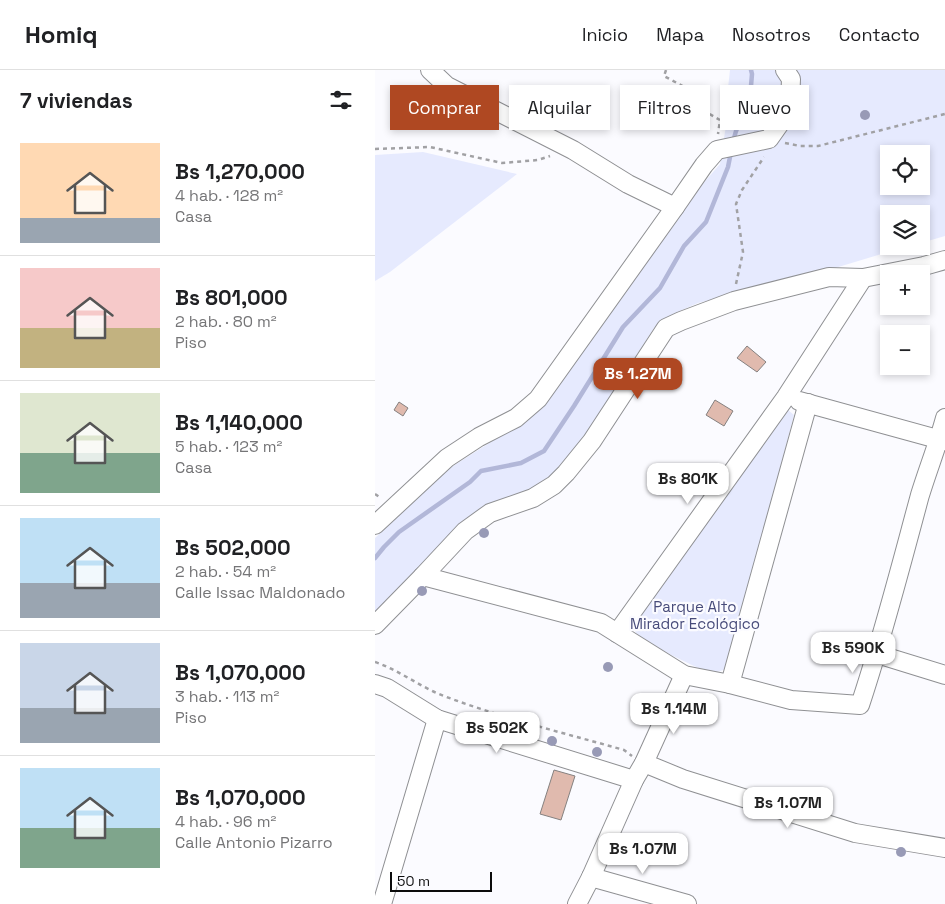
<!DOCTYPE html>
<html lang="es">
<head>
<meta charset="utf-8">
<style>
	body { margin:0; font-family:"Space Grotesk",sans-serif; background:#f6f6f6; color:#202124; height:100vh; display:flex; flex-direction:column; font-size:19px; white-space:nowrap }
	* { box-sizing:border-box; margin:0 }
	p { font-size:16px; color:#757577 }
	.icon { flex:none; width:28px; height:28px; fill:none; stroke:currentColor; stroke-width:2; stroke-linecap:round; stroke-linejoin:round }
	.map { position:relative; flex:1; overflow:hidden }
	.panel { display:flex; flex-direction:column; background:#fff; width:375px }
	.panel>* { flex:none }
	.guide { position:absolute; left:15px; top:15px; width:475px; height:45px; display:flex; gap:10px }
	.controls { position:absolute; left:505px; top:75px; display:grid; gap:10px }
	.controls a { display:grid; place-items:center; width:50px; height:50px; border-radius:0px; background:#fff; box-shadow:0 2px 8px #0003; font-size:25px }
	.scale { position:absolute; left:15px; bottom:12px; width:102px; box-sizing:border-box; padding-left:5px; border:2px solid #0b0b0c; border-top:0; font-size:14px; line-height:18px; white-space:nowrap; color:#0b0b0c; -webkit-text-stroke:4px #fbfbff; paint-order:stroke }
	.price { position:absolute; translate:-50% -42px; padding:0 11px; border-radius:10px; background:#fff; color:#222; font-size:16px; line-height:32px; filter:drop-shadow(0 1px 2px #0008) }
	.price::after { content:''; position:absolute; left:50%; top:30px; width:15px; height:11px; margin-left:-8px; background:inherit; clip-path:polygon(0 0,100% 0,50% 100%) }
	.price.on { background:#af4822; color:#fff }
	ul { padding:0; list-style:none }
	li { display:flex; align-items:center; gap:15px; height:125px; padding:0 20px }
	li+li { border-top:1px solid #e0e0e0 }
	li span { display:grid; place-items:center; flex:none; width:140px; height:100px; border-radius:0px; color:#555 }
	li>.icon { margin-inline-start:auto }
	span .icon { width:60px; height:60px; fill:#fffc; stroke-width:1 }
	li b { font-size:21px }
	h2 { display:flex; justify-content:space-between; align-items:center; height:60px; padding:0 20px; font-size:21px }
	.chip { padding:0 18px; border-radius:0px; background:#fff; box-shadow:0 2px 8px #0003; font-size:18px; line-height:45px }
	.chip.on { background:#af4822; color:#fff }
	header { display:flex; align-items:center; gap:30px; box-sizing:border-box; height:70px; padding:0 25px; background:#fff; border-bottom:1px solid #e0e0e0 }
	header strong { font-size:24px }
	nav { display:flex; gap:28px; margin-inline-start:auto; font-size:18px }
	main { display:flex; flex:1; min-height:0 }
	.map>svg:first-child { display:block }
</style>
</head>
<body>
<header>
<strong>Homiq</strong>
<nav><a>Inicio</a><a>Mapa</a><a>Nosotros</a><a>Contacto</a></nav>
</header>
<main>
<section class="panel">
<h2>7 viviendas<svg class="icon" aria-label="filters" viewBox="0 0 24 24"><path d="M4 7h16M4 17h16"/><circle cx="9" cy="7" r="2"/><circle cx="15" cy="17" r="2"/></svg></h2>
<ul>
<li><span style="background:linear-gradient(#ffd9b3 75%,#9aa5b1 0)"><svg class="icon" aria-label="home" viewBox="0 0 24 24"><path d="M3 11l9-7 9 7M6 9v11h12V9"/></svg></span><div><b>Bs 1,270,000</b><p>4 hab. · 128 m²</p><p>Casa</p></div></li>
<li><span style="background:linear-gradient(#f6c9c9 60%,#c2b280 0)"><svg class="icon" aria-label="home" viewBox="0 0 24 24"><path d="M3 11l9-7 9 7M6 9v11h12V9"/></svg></span><div><b>Bs 801,000</b><p>2 hab. · 80 m²</p><p>Piso</p></div></li>
<li><span style="background:linear-gradient(#dfe7d0 60%,#7fa58c 0)"><svg class="icon" aria-label="home" viewBox="0 0 24 24"><path d="M3 11l9-7 9 7M6 9v11h12V9"/></svg></span><div><b>Bs 1,140,000</b><p>5 hab. · 123 m²</p><p>Casa</p></div></li>
<li><span style="background:linear-gradient(#bfe0f5 65%,#9aa5b1 0)"><svg class="icon" aria-label="home" viewBox="0 0 24 24"><path d="M3 11l9-7 9 7M6 9v11h12V9"/></svg></span><div><b>Bs 502,000</b><p>2 hab. · 54 m²</p><p>Calle Issac Maldonado</p></div></li>
<li><span style="background:linear-gradient(#c9d6e8 65%,#9aa5b1 0)"><svg class="icon" aria-label="home" viewBox="0 0 24 24"><path d="M3 11l9-7 9 7M6 9v11h12V9"/></svg></span><div><b>Bs 1,070,000</b><p>3 hab. · 113 m²</p><p>Piso</p></div></li>
<li><span style="background:linear-gradient(#bfe0f5 60%,#7fa58c 0)"><svg class="icon" aria-label="home" viewBox="0 0 24 24"><path d="M3 11l9-7 9 7M6 9v11h12V9"/></svg></span><div><b>Bs 1,070,000</b><p>4 hab. · 96 m²</p><p>Calle Antonio Pizarro</p></div></li>
</ul>
</section>
<div class="map">
<svg width="570" height="834" viewBox="0 0 570 834">
	<rect width="100%" height="100%" fill="#fbfbff"/>
	<g fill="#e6eafe" fill-rule="evenodd">
		<path d="M355,0H570V166L546,173V144H514V176H533L460,198L323,233L298,244L279,258L205,374L175,410L153,421L0,546V468L75,398L161,343L319,124L345,94L352,49V27ZM514,84H546V116H514Z"/>
		<polygon points="48,82 142,104 15,202 0,211 0,85"/>
		<path d="M413,340L419,345L353,598C346,601 341,603 334,602C325,600 267,571 262,564C258,559 260,555 261,550L407,344Z"/>
	</g>
	<g fill="none" stroke-linecap="round" stroke-linejoin="round">
		<g stroke="#b2b7d8" stroke-width="4.5">
			<polyline points="358,72 361,61 375,28 377,4 376,0"/>
			<polyline points="0,488 9,477 24,462 95,412 106,401 146,393 169,381 199,336 248,257 285,218 309,176 331,152 353,97 356,82"/>
		</g>
	</g>
	<g fill="#e0baae" stroke="#858180">
		<polygon points="372,276 391,292 382,302 362,288"/>
		<polygon points="340,330 358,341 349,356 331,345"/>
		<polygon points="24,332 33,338 28,346 19,340"/>
		<polygon points="179,700 200,706 186,750 165,744"/>
	</g>
	<g fill="none" stroke-linecap="round" stroke-linejoin="round">
		<defs>
			<g id="minor">
				<polyline points="55,0 72,16 198,80 253,114 300,137"/>
				<polyline points="424,331 570,371"/>
				<polyline points="0,455 72,388 104,367 141,348 163,329 300,137 329,95 342,80 394,69 406,52 415,32 416,9 410,0"/>
				<path d="M48,506L226,553L309,605L355,614L416,630L485,635C508,566 526,495 545,425C553,399 563,374 570,348"/>
				<polyline points="0,555 48,506 90,461 115,443 158,428 179,415 191,403 217,371 291,258 306,251 359,231 454,207 488,208 549,196 570,190"/>
				<polyline points="242,563 411,327 488,208"/>
				<polyline points="502,584 570,605"/>
				<polyline points="0,614 12,618 62,649 259,710"/>
				<polyline points="355,614 433,333"/>
				<polyline points="269,693 308,709 480,763 570,778"/>
				<polyline points="216,807 312,834"/>
				<polyline points="7,834 62,649"/>
				<polyline points="202,834 216,807 259,710 269,693 309,605"/>
			</g>
		</defs>
		<use href="#minor" stroke="#8f9093" stroke-width="20"/>
		<g stroke="#a1a1a4" stroke-width="2.5" stroke-dasharray="4 4" stroke-linecap="butt">
			<polyline points="291,0 289,6 315,20 298,26 319,41 331,42 345,50 343,64"/>
			<polyline points="410,73 425,76 443,76 570,44"/>
			<polyline points="0,79 55,77 127,93 163,90 175,86"/>
			<polyline points="361,214 368,182 361,134 367,120 389,87"/>
			<polyline points="0,424 6,428"/>
			<path d="M0,592C24,600 45,617 69,626C127,648 189,663 249,680L257,686"/>
		</g>
		<use href="#minor" stroke="#fff" stroke-width="18"/>
	</g>
	<g fill="#989ab6">
		<circle cx="490" cy="45" r="5"/>
		<circle cx="109" cy="463" r="5"/>
		<circle cx="47" cy="521" r="5"/>
		<circle cx="233" cy="597" r="5"/>
		<circle cx="103" cy="651" r="5"/>
		<circle cx="177" cy="671" r="5"/>
		<circle cx="222" cy="682" r="5"/>
		<circle cx="526" cy="782" r="5"/>
	</g>
	<g text-anchor="middle" stroke-width="4.5" stroke-linejoin="round" paint-order="stroke">
		<g font-size="15" fill="#474b7a" stroke="#fbfbff">
			<text x="320" y="542">Parque Alto<tspan x="320" dy="17">Mirador Ecológico</tspan></text>
		</g>
	</g>
</svg>
<div class="controls">
<a><svg class="icon" aria-label="locate" viewBox="0 0 24 24"><circle cx="12" cy="12" r="6"/><path d="M12 2v4M12 18v4M2 12h4M18 12h4"/></svg></a>
<a><svg class="icon" aria-label="layers" viewBox="0 0 24 24"><path d="M12 4l9 5-9 5-9-5zM3 14l9 5 9-5"/></svg></a>
<a>+</a>
<a>−</a>
</div>
<div class="scale">50 m</div>
<b class="price on" style="left:263px;top:330px">Bs 1.27M</b>
<b class="price" style="left:313px;top:435px">Bs 801K</b>
<b class="price" style="left:478px;top:604px">Bs 590K</b>
<b class="price" style="left:299px;top:665px">Bs 1.14M</b>
<b class="price" style="left:122px;top:684px">Bs 502K</b>
<b class="price" style="left:413px;top:759px">Bs 1.07M</b>
<b class="price" style="left:268px;top:805px">Bs 1.07M</b>
<div class="guide">
<a class="chip on">Comprar</a>
<a class="chip">Alquilar</a>
<a class="chip">Filtros</a>
<a class="chip">Nuevo</a>
</div>
</div>
</main>
</body>
</html>
